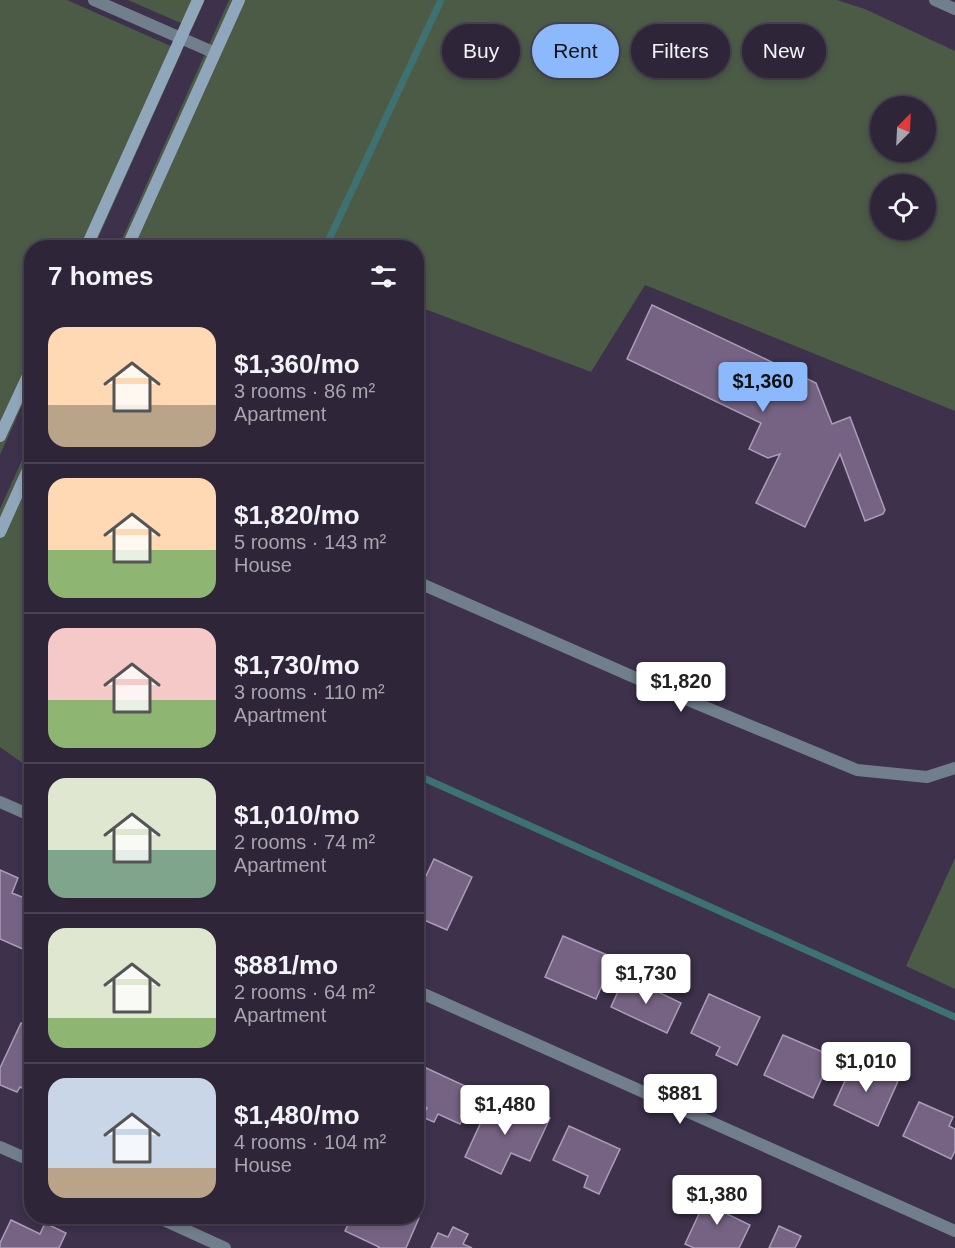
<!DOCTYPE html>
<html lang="en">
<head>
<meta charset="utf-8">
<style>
	body { margin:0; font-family:Arial,sans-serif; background:#362d40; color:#f1f3f6; height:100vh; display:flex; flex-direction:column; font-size:22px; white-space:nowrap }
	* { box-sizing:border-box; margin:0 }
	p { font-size:20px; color:#a7a5ae }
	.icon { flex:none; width:33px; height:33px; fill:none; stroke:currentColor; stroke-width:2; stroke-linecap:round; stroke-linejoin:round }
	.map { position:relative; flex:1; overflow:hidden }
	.panel { position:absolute; left:24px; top:240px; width:400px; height:984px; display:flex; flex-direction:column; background:#2e2538; border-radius:24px; box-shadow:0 3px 9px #0003,0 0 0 2px #494253 }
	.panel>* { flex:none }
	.guide { position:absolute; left:442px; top:24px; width:422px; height:54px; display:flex; gap:12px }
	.needle { width:39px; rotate:24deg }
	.controls { position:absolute; left:870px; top:96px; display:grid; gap:12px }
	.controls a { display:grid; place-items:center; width:66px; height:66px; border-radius:50%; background:#2e2538; box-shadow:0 3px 9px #0003,0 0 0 2px #494253; font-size:30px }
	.price { position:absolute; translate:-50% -51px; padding:0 14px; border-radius:6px; background:#fff; color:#222; font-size:20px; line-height:39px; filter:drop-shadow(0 2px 3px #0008) }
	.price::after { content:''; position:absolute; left:50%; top:36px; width:18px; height:14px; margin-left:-9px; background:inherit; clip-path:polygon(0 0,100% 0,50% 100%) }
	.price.on { background:#8bb9fc; color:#111 }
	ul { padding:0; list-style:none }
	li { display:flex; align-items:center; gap:18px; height:150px; padding:0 24px }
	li+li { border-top:2px solid #494253 }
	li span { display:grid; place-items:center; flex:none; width:168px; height:120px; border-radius:18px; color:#555 }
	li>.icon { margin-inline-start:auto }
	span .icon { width:72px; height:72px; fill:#fffc; stroke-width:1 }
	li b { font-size:26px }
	h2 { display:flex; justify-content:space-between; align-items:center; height:72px; padding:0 24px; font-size:26px }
	.pill { padding:0 21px; border-radius:27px; background:#2e2538; box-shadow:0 3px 9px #0003,0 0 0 2px #494253; font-size:21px; line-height:54px }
	.pill.on { background:#8bb9fc; color:#111 }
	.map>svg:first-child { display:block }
</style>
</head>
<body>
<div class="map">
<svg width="955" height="1248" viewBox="0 0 955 1248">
	<rect width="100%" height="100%" fill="#3d314b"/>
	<g fill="#4b5b46" fill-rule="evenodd">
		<polygon points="0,0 67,0 182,51 94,247 32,248 31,385 0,455"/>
		<polygon points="128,0 205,0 192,28"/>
		<path d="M229,0H837L865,9L955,51V411L645,285L591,372L417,306V248H118ZM880,106H926V152H880ZM880,184H926V230H880Z"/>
		<polygon points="31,440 31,769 0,747 0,509"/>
		<polygon points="955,858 955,989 906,966"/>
	</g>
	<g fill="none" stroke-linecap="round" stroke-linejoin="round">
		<g stroke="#3e7272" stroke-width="7">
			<polyline points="325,248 441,0"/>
			<polyline points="417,775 955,1017"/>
		</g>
	</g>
	<g fill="#766384" stroke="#ad9cb9" stroke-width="1.5">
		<polygon points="652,305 816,383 832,424 850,417 885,510 883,514 865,521 840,454 805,527 756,503 780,454 768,458 749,449 761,423 627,359"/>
		<polygon points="434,859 472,877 447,930 417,917 417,895"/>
		<polygon points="0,870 18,878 12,893 32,901 32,933 25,950 0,939"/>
		<polygon points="563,936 614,958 596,999 545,977"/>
		<polygon points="625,976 681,1003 667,1033 611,1007"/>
		<polygon points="709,994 760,1017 737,1065 716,1055 720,1047 691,1033"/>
		<polygon points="21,1023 32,1028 32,1092 20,1087 17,1092 0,1085 0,1068"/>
		<polygon points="783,1035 832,1056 813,1098 764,1075"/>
		<polygon points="854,1061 898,1081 878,1126 834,1105"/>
		<polygon points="424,1067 476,1091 460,1124 438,1114 434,1122 422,1117 427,1108 417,1103 417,1082"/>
		<polygon points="493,1096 520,1108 518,1113 534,1121 538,1113 550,1118 530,1161 511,1153 501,1174 465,1157"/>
		<polygon points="919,1102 953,1117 949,1126 955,1129 955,1151 951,1159 903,1136"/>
		<polygon points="569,1126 620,1149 599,1194 584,1187 588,1176 553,1160"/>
		<polygon points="710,1190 731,1200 725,1213 750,1225 739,1248 694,1248 685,1244"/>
		<polygon points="352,1216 416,1216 419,1218 406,1248 378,1248 379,1247 345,1231"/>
		<polygon points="11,1220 40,1234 45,1223 66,1233 59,1248 0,1248 0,1243"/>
		<polygon points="779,1226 801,1236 795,1248 769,1248"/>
		<polygon points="453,1227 468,1234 463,1244 472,1248 431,1248 438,1233 448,1237"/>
	</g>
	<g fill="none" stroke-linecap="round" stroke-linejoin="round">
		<polyline stroke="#707f8b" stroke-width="12" points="935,0 955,9"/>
		<g stroke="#707f8b" stroke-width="12">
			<polyline points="94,0 215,53"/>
			<polyline points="417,582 652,685 857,770 927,777 955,768"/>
			<polyline points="0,1147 32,1161"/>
			<polyline points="155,1216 225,1248"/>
		</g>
		<g stroke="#707f8b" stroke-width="12">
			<polyline points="0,802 32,816"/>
			<polyline points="417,991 955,1231"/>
		</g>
		<g stroke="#90a6ba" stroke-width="12">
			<polyline points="86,248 198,0"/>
			<polyline points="127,248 239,0"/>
			<polyline points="0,436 32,367"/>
			<polyline points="0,532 32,461"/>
		</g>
	</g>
</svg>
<div class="controls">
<a><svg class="needle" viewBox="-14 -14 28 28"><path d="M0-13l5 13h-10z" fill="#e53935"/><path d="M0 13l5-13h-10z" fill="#a7a5ae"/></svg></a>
<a><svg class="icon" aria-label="locate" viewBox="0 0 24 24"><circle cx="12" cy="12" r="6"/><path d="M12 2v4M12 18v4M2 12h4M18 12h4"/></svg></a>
</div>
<b class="price on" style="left:763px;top:413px">$1,360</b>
<b class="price" style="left:681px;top:713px">$1,820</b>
<b class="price" style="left:646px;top:1005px">$1,730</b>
<b class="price" style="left:866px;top:1093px">$1,010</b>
<b class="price" style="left:680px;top:1125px">$881</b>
<b class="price" style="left:505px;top:1136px">$1,480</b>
<b class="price" style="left:717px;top:1226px">$1,380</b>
<div class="guide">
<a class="pill">Buy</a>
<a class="pill on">Rent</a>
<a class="pill">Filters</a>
<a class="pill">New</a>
</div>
<section class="panel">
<h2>7 homes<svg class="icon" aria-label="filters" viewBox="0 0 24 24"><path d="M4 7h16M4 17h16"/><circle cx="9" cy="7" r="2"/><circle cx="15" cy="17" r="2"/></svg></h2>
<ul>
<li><span style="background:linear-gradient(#ffd9b3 65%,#b9a48a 0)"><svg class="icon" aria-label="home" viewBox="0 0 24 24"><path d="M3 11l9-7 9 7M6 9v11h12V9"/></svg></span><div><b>$1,360/mo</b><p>3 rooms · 86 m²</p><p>Apartment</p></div></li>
<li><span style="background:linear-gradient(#ffd9b3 60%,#8fb573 0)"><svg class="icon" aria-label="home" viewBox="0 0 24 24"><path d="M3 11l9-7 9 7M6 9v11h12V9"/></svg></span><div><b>$1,820/mo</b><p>5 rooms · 143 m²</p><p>House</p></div></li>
<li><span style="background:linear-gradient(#f6c9c9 60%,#8fb573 0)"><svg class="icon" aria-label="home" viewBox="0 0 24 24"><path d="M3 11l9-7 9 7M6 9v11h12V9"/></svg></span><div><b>$1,730/mo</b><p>3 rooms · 110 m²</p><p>Apartment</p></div></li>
<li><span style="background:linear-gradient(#dfe7d0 60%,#7fa58c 0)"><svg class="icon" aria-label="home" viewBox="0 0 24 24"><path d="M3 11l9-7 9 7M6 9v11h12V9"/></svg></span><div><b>$1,010/mo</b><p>2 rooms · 74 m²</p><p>Apartment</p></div></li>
<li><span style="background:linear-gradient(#dfe7d0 75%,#8fb573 0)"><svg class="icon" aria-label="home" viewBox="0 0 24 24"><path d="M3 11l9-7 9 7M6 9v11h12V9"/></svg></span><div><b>$881/mo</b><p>2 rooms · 64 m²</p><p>Apartment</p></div></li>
<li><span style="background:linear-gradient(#c9d6e8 75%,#b9a48a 0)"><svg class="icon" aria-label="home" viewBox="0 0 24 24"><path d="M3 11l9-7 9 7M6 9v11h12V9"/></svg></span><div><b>$1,480/mo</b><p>4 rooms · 104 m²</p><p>House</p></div></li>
</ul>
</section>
</div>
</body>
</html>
